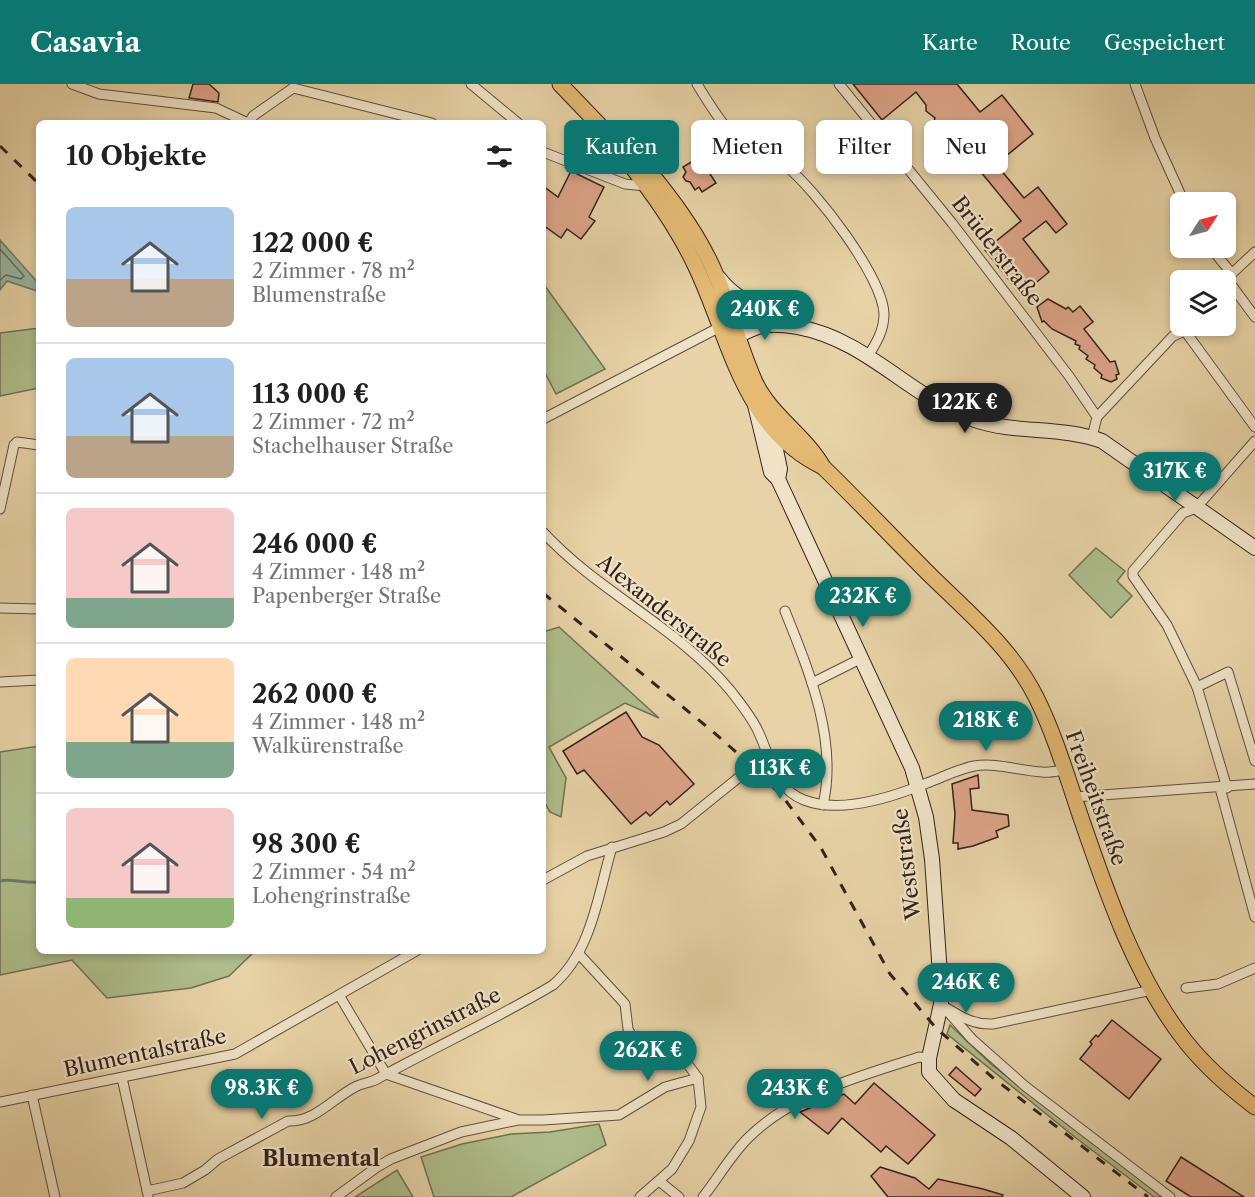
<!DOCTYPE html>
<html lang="de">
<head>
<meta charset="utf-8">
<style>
	body { margin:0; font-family:"Libre Caslon Text",serif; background:#f2f2f2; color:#202124; height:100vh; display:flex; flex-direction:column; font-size:22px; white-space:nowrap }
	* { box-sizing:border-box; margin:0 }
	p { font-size:20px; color:#757577 }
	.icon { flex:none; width:33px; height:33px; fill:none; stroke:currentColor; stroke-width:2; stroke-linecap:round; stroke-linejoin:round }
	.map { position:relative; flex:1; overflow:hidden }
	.side { position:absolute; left:36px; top:36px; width:510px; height:834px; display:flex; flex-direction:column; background:#fff; border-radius:9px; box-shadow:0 3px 9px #0003 }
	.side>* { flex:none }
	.guide { position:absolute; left:564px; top:36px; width:570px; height:54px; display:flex; gap:12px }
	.needle { width:39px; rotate:54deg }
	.tools { position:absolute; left:1170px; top:108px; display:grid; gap:12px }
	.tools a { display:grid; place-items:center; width:66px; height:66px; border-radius:9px; background:#fff; box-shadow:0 3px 9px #0003; font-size:30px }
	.price { position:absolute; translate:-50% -51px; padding:0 14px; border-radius:21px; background:#0f766e; color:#fff; font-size:20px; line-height:39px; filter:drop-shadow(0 2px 3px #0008) }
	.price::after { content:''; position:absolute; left:50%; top:36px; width:18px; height:14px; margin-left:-9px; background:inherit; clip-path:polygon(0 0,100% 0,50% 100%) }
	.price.on { background:#222; color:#fff }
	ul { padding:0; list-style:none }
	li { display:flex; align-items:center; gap:18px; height:150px; padding:0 30px }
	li+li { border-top:2px solid #e0e0e0 }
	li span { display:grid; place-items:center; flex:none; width:168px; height:120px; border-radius:9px; color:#555 }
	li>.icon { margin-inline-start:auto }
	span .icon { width:72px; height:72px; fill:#fffc; stroke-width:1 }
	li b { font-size:26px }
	h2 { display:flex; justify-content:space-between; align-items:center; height:72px; padding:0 30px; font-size:26px }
	.tag { padding:0 21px; border-radius:9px; background:#fff; box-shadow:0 3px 9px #0003; font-size:21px; line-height:54px }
	.tag.on { background:#0f766e; color:#fff }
	header { display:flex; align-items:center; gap:36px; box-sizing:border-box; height:84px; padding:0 30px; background:#0f766e; color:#fff }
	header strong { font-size:28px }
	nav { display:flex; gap:33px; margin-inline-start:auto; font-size:21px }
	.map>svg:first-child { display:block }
</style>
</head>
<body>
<header>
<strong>Casavia</strong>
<nav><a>Karte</a><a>Route</a><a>Gespeichert</a></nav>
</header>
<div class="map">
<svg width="1255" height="1113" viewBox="0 0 1255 1113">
	<rect width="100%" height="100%" fill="#e7d3a7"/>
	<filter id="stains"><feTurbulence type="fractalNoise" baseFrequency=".00333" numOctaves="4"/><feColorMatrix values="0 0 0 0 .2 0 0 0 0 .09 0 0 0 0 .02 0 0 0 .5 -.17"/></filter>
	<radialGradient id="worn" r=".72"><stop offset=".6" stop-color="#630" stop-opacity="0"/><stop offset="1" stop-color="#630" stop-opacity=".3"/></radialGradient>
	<g fill="#afbe8c" stroke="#717054" stroke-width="1.5">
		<polygon points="543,202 545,202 605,285 556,310 543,285"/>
		<polygon points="39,244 39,304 0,312 0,249"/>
		<polygon points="1096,464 1125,487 1117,497 1132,512 1111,534 1069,491"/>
		<polygon points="559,543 659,634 625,619 549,663 566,694 561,733 550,728 543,716 543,548"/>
		<polygon points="39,662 39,867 255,867 229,892 191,904 107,914 72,876 0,891 0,668"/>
		<polygon points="950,941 992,981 1164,1113 1154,1113 1142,1104 1076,1054 947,950"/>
		<polygon points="599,1040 606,1061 511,1113 434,1113 421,1073 462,1060 511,1050 550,1048"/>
		<polygon points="397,1086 413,1113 355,1113"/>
	</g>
	<polygon fill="#98b9a2" stroke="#707c6c" stroke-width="1.5" points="0,156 39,200 37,207 7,197 0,206"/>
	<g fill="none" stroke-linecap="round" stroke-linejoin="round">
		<polyline stroke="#666d5e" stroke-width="1.5" points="0,165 24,192 21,195 6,191 0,196"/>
		<path stroke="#707c6c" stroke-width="3" d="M0,797C11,794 26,800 39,798"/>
	</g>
	<g fill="#dda489" stroke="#33211b" stroke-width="1.5">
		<polygon points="193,0 209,0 219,9 218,18 189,14"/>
		<polygon points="853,0 957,0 980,28 1002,11 1033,50 996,80 1024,114 1038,103 1067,140 1056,149 1046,137 1023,155 1049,188 1021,211 985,166 1021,137 945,44 934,37 935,34 926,27 926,21 916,8 882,36"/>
		<polygon points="704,70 715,87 710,90 716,99 702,108 699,103 695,106 690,98 686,97 683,93 686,88 683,83"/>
		<polygon points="571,87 604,103 589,133 595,137 581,155 567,145 561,154 543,141 543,102 558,113"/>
		<polygon points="1048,215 1066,225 1068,223 1073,228 1080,222 1093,238 1084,245 1110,278 1115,277 1119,290 1116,291 1117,295 1111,298 1101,294 1102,291 1094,284 1095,281 1086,275 1088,272 1079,265 1080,262 1075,260 1076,257 1052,245 1044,237 1042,238 1037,223"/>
		<polygon points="626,628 642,653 659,661 694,700 670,721 667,717 650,732 646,728 631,740 584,686 577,690 563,667"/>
		<polygon points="978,691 979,704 970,705 972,726 1008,731 1009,742 996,747 998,753 973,762 958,765 958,759 953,759 955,730 952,700"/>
		<polygon points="1112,936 1161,975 1129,1015 1080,975 1092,960 1090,958 1096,951 1098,953"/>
		<polygon points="956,983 981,1005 975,1012 949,991"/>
		<polygon points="874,999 935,1051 908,1080 886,1062 881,1068 842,1034 828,1050 800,1028 844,1010 855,1020"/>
		<polygon points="1181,1073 1244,1113 1191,1113 1166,1097"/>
		<polygon points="880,1083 915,1094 929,1105 938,1095 983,1105 1003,1111 1002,1113 888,1113 871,1092"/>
	</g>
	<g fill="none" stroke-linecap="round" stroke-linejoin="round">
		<defs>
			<g id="street">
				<polyline points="72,0 99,10 216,24 248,39"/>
				<polyline points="471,0 518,39"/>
				<path d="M697,0C707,16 718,35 731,49C746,64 769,69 786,82C815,105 883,193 884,230C884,246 877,258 868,272"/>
				<polyline points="839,0 952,139 1069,292 1097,333"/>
				<polyline points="1135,0 1155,54 1184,118"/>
				<polyline points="249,39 253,32 293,4 432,39"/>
				<polyline points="543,68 625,100 646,102"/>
				<polyline points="597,87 615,84 630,73"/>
				<polyline points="1211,164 1228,185 1227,195 1255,233"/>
				<polyline points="1225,196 1255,168"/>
				<polyline points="1185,247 1255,343"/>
				<polyline points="543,335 720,243"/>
				<polyline points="1092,353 1097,333 1173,252 1185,247"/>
				<polyline points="0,425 14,361 17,358 39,361"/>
				<path d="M543,448C598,508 678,543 730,606C740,619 751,632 758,647C770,672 775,705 804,716C840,730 893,713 927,699C943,693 958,685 974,682C996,678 1020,687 1042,688C1049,689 1057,687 1064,686"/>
				<polyline points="0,524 39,525"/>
				<path d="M785,527C809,587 838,656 823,721"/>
				<polyline points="0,598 39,596"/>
				<polyline points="812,599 860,575"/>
				<polyline points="1197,603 1228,588 1255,677"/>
				<polyline points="1220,704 1255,833"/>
				<polyline points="1227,704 1197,603 1167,541 1133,492 1133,487 1183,429 1196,424 1255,357"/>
				<polyline points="1074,713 1255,700"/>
				<polyline points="543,796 587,772 664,748 681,740 748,686 768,674"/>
				<polyline points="579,870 625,920 628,945 632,953 653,960 686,978 698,994 701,1023 689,1057 672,1085 640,1113"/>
				<polyline points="1186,904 1218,900 1255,884"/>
				<polyline points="339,911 386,990 516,1035"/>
				<polyline points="941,920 972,955 1025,1002 1170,1113"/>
				<path d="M945,923C961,933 974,941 993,940L1152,906"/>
				<polyline points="122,994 148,1111"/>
				<polyline points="32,1011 55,1113"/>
				<polyline points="0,1018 235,970 416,867"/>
				<polyline points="659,1097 679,1113"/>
				<path d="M147,1107L183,1099L205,1086L218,1075L288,1037C315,1038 332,1015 355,1003C362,999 370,999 377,995C435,963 496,935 553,901C592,867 598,811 612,763"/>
				<polyline points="336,1113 377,1083 391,1075 461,1048 518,1036 543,1036 619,1031 665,1003 698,994"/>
				<path d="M703,1113C718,1094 731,1071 748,1054C793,1009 860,993 919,973L929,974"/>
			</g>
			<g id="secondary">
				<path d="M719,194C737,218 764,225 788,241"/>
				<polyline points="733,238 749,232 772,235"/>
				<path d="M727,257C738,252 750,245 761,242C773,239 786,241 798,243C868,256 910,314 975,336C1016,350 1061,342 1102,357L1255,464"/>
				<polyline points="755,321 771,388 778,395 912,684 926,733 932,775 941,905 941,920 929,974 929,988 954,1016 1011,1054 1083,1113"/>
				<polyline points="770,338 780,385 778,395"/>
			</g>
			<g id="primary">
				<path d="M560,0L630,73L640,76C667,109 694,143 712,182C729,219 738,260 755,298C771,332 805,351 823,383C860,419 895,456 932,493C970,530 1012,565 1036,613C1054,649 1066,689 1079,728C1105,804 1135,894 1186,958C1206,983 1230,1004 1255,1023"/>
				<path d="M630,73L632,83C657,115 679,147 696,183C731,257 742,344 823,383"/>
			</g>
		</defs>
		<use href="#street" stroke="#604e3e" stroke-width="11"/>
		<use href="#secondary" stroke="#33211b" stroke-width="16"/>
		<use href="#primary" stroke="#33211b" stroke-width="17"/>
		<use href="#street" stroke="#efe2c6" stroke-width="9"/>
		<use href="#secondary" stroke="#efe2c6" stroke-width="14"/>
		<use href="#primary" stroke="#e4ba74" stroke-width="15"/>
		<g stroke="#33211b" stroke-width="3" stroke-dasharray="10 10" stroke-linecap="butt">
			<polyline points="0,62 39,100"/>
			<polyline points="543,509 711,646 753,683 783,713 821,764 890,890 936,944 992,993 1148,1113"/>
		</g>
	</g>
	<g text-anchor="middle" stroke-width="4.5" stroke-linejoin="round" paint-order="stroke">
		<g font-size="21" fill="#33211b" stroke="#efe2c6">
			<text transform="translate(997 167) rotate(52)" y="7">Brüderstraße</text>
			<text transform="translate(664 527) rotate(39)" y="7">Alexanderstraße</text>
			<text transform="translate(1096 714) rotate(70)" y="7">Freiheitstraße</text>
			<text transform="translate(907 780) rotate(-97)" y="7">Weststraße</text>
			<text transform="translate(425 947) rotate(-27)" y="7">Lohengrinstraße</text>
			<text transform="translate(145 969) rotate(-12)" y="7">Blumentalstraße</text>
		</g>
		<g font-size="22" font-weight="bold" fill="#33211b" stroke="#efe2c6">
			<text x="321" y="1082">Blumental</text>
		</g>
	</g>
	<rect width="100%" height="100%" filter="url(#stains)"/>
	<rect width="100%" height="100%" fill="url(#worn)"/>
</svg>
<div class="tools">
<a><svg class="needle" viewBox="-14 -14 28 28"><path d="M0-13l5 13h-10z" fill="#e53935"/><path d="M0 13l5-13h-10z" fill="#757577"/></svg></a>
<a><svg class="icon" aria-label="layers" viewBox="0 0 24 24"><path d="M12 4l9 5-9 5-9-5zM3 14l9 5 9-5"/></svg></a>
</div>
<b class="price" style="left:765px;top:257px">240K €</b>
<b class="price on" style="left:965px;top:350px">122K €</b>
<b class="price" style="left:1175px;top:419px">317K €</b>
<b class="price" style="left:863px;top:544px">232K €</b>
<b class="price" style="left:986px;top:668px">218K €</b>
<b class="price" style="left:780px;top:716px">113K €</b>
<b class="price" style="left:966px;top:930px">246K €</b>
<b class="price" style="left:648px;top:998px">262K €</b>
<b class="price" style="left:262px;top:1036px">98.3K €</b>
<b class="price" style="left:795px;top:1036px">243K €</b>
<div class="guide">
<a class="tag on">Kaufen</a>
<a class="tag">Mieten</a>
<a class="tag">Filter</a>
<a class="tag">Neu</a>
</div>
<section class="side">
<h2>10 Objekte<svg class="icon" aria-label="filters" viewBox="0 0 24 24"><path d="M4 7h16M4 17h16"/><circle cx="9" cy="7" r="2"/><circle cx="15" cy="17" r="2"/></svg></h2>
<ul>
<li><span style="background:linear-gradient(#a9c7e8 60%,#b9a48a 0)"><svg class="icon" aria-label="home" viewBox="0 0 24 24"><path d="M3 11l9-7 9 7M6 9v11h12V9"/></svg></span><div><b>122 000 €</b><p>2 Zimmer · 78 m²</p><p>Blumenstraße</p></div></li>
<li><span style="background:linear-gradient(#a9c7e8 65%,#b9a48a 0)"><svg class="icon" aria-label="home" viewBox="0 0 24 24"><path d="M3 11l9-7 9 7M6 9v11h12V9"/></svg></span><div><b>113 000 €</b><p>2 Zimmer · 72 m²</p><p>Stachelhauser Straße</p></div></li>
<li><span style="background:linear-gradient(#f6c9c9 75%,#7fa58c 0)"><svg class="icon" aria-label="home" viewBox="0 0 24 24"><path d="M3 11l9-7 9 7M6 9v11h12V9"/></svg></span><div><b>246 000 €</b><p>4 Zimmer · 148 m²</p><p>Papenberger Straße</p></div></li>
<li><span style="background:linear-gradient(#ffd9b3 70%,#7fa58c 0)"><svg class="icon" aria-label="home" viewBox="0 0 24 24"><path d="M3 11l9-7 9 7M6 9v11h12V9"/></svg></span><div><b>262 000 €</b><p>4 Zimmer · 148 m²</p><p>Walkürenstraße</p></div></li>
<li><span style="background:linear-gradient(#f6c9c9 75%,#8fb573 0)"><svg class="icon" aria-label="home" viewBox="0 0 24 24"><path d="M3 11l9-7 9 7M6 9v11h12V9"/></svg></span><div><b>98 300 €</b><p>2 Zimmer · 54 m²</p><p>Lohengrinstraße</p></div></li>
</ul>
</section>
</div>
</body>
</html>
